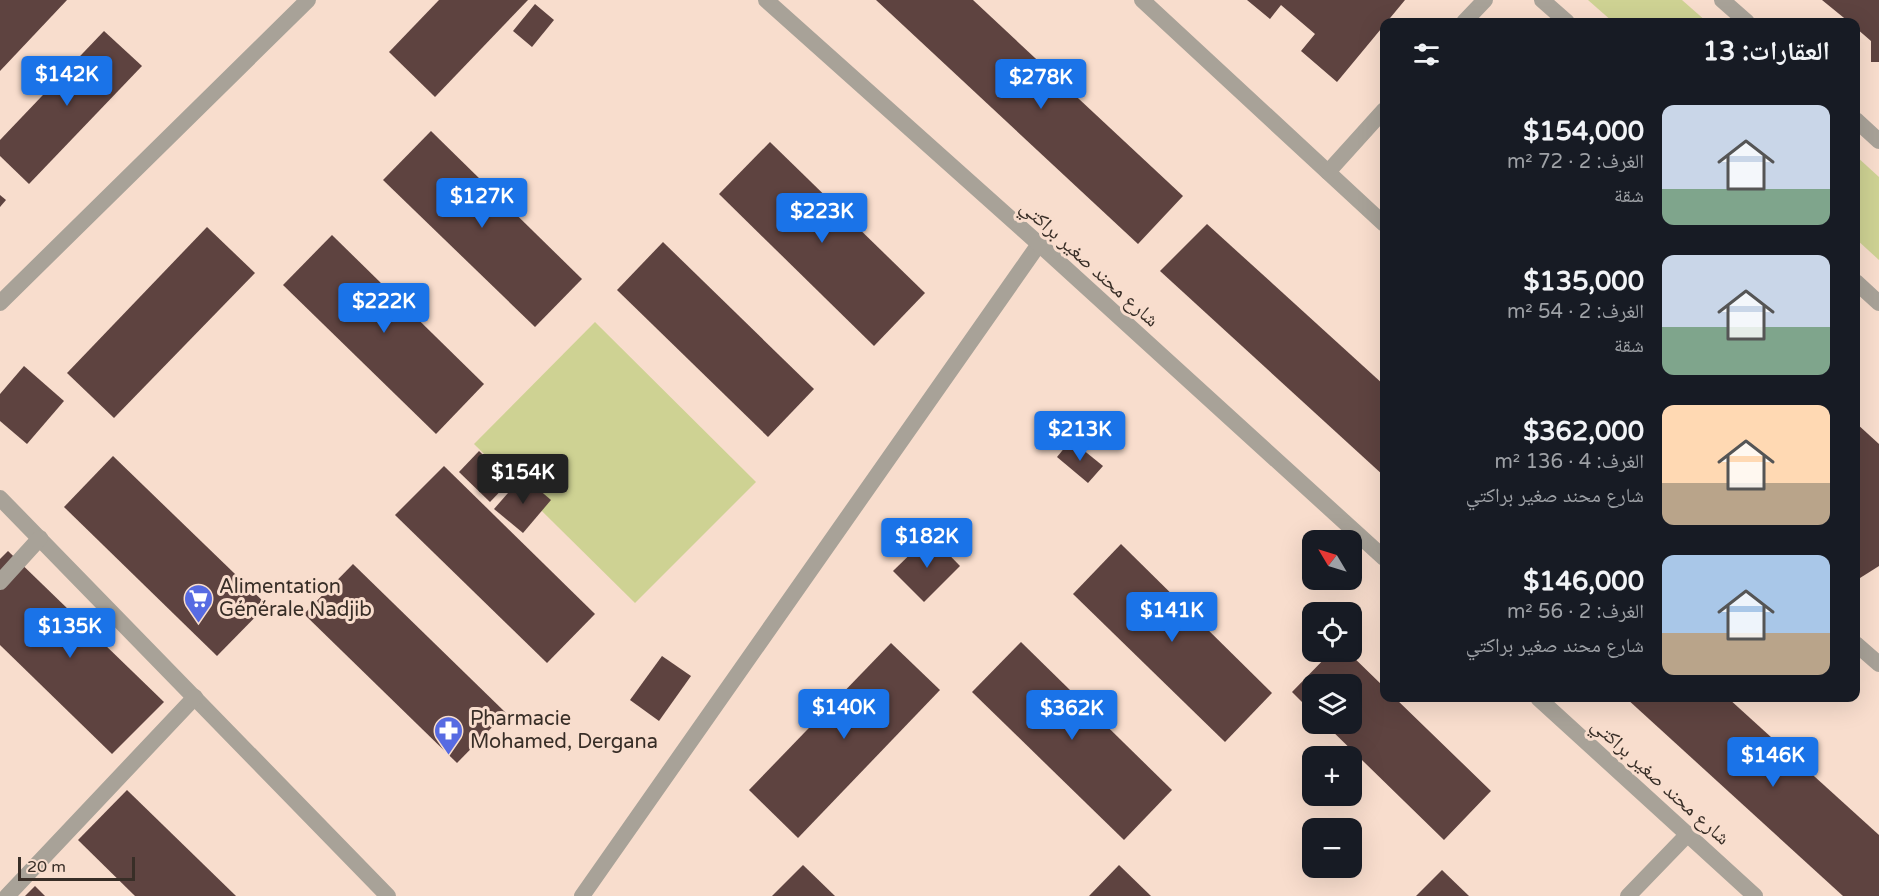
<!DOCTYPE html>
<html lang="ar">
<head>
<meta charset="utf-8">
<style>
	body { margin:0; font-family:"Varela Round","Noto Naskh Arabic",sans-serif; background:#20242c; color:#f1f3f6; direction:rtl; height:100vh; display:flex; flex-direction:column; font-size:22px; white-space:nowrap }
	* { box-sizing:border-box; margin:0 }
	p { font-size:20px; color:#9ea1a6 }
	.icon { flex:none; width:33px; height:33px; fill:none; stroke:currentColor; stroke-width:2; stroke-linecap:round; stroke-linejoin:round }
	.map { position:relative; flex:1; overflow:hidden; direction:ltr }
	.sheet { position:absolute; left:1380px; top:18px; width:480px; height:684px; display:flex; flex-direction:column; background:#171b24; border-radius:12px; box-shadow:0 6px 24px #0002; direction:rtl }
	.sheet>* { flex:none }
	.needle { width:39px; rotate:308deg }
	.tools { position:absolute; left:1302px; top:530px; display:grid; gap:12px }
	.tools a { display:grid; place-items:center; width:60px; height:60px; border-radius:12px; background:#171b24; box-shadow:0 6px 24px #0002; font-size:30px }
	.scale { position:absolute; left:18px; bottom:15px; width:117px; box-sizing:border-box; padding-left:6px; border:3px solid #382e27; border-top:0; font-size:16px; line-height:21px; white-space:nowrap; color:#382e27; -webkit-text-stroke:4px #f8ddcd; paint-order:stroke }
	.price { position:absolute; translate:-50% -51px; padding:0 14px; border-radius:6px; background:#1a73e8; color:#fff; font-size:20px; line-height:39px; filter:drop-shadow(0 2px 3px #0008) }
	.price::after { content:''; position:absolute; left:50%; top:36px; width:18px; height:14px; margin-left:-9px; background:inherit; clip-path:polygon(0 0,100% 0,50% 100%) }
	.price.active { background:#222; color:#fff }
	ul { padding:0; list-style:none }
	li { display:flex; align-items:center; gap:18px; height:150px; padding:0 30px }
	li span { display:grid; place-items:center; flex:none; width:168px; height:120px; border-radius:12px; color:#555 }
	li>.icon { margin-inline-start:auto }
	span .icon { width:72px; height:72px; fill:#fffc; stroke-width:1 }
	li b { font-size:26px }
	h2 { display:flex; justify-content:space-between; align-items:center; height:72px; padding:0 30px; font-size:26px }
	.map>svg:first-child { display:block }
</style>
</head>
<body>
<div class="map">
<svg width="1879" height="896" viewBox="0 0 1879 896">
	<rect width="100%" height="100%" fill="#f8ddcd"/>
	<g fill="#ced293">
		<polygon points="1588,0 1682,0 1707,22 1613,22"/>
		<polygon points="1856,156 1879,177 1879,260 1856,239"/>
		<polygon points="595,322 756,482 635,603 474,444"/>
	</g>
	<g fill="#5e4340">
		<polygon points="0,0 67,0 0,71"/>
		<polygon points="439,0 528,0 435,97 389,52"/>
		<polygon points="876,0 973,0 1183,196 1138,244"/>
		<polygon points="1247,0 1405,0 1337,82 1301,51 1315,34 1281,5 1270,19"/>
		<polygon points="1822,0 1879,0 1879,62 1871,62 1871,41 1856,28 1856,22 1849,22"/>
		<polygon points="535,4 554,20 532,47 513,31"/>
		<polygon points="104,31 142,66 29,184 0,156 0,140"/>
		<polygon points="431,131 582,279 535,327 383,180"/>
		<polygon points="770,142 925,293 874,346 719,194"/>
		<polygon points="0,195 6,200 0,207"/>
		<polygon points="1207,224 1384,385 1384,476 1160,271"/>
		<polygon points="207,227 255,273 114,418 67,373"/>
		<polygon points="332,235 484,384 436,434 283,285"/>
		<polygon points="663,242 814,389 768,437 617,290"/>
		<polygon points="24,366 64,401 27,444 0,421 0,394"/>
		<polygon points="1856,423 1879,444 1879,566 1860,578 1856,575"/>
		<polygon points="1071,440 1103,466 1088,483 1057,457"/>
		<polygon points="479,451 510,481 490,502 459,472"/>
		<polygon points="113,456 267,605 217,656 64,507"/>
		<polygon points="444,466 595,614 547,663 395,515"/>
		<polygon points="523,476 551,500 523,533 494,509"/>
		<polygon points="930,535 960,566 924,602 893,571"/>
		<polygon points="1121,544 1272,693 1225,742 1073,594"/>
		<polygon points="8,551 164,702 112,754 0,645 0,559"/>
		<polygon points="353,564 506,713 457,763 304,614"/>
		<polygon points="1021,642 1172,790 1124,840 972,692"/>
		<polygon points="891,643 940,690 798,838 749,790"/>
		<polygon points="1332,651 1347,651 1384,687 1384,698 1395,698 1491,791 1444,840 1324,723 1352,723 1352,684 1312,684 1312,712 1292,692"/>
		<polygon points="662,656 691,676 659,721 630,700"/>
		<polygon points="1626,698 1728,698 1879,835 1879,896 1843,896"/>
		<polygon points="127,790 236,896 135,896 78,840"/>
		<polygon points="803,865 835,896 772,896"/>
		<polygon points="1119,865 1151,896 1089,896"/>
		<polygon points="1442,870 1469,896 1416,896"/>
		<polygon points="35,886 45,896 25,896"/>
	</g>
	<g fill="none" stroke-linecap="round" stroke-linejoin="round">
		<g stroke="#a8a298" stroke-width="16">
			<polyline points="0,498 388,896"/>
			<polyline points="0,582 40,538"/>
			<polyline points="7,896 195,697"/>
		</g>
		<g stroke="#a8a298" stroke-width="16">
			<polyline points="1142,0 1384,224"/>
			<polyline points="1542,0 1567,22"/>
			<polyline points="1722,0 1747,22"/>
			<polyline points="1464,22 1485,0"/>
			<polyline points="1856,120 1879,141"/>
			<polyline points="1328,172 1384,110"/>
			<polyline points="1856,282 1879,303"/>
			<polyline points="0,303 308,0"/>
			<polyline points="1856,644 1879,664"/>
			<polyline points="582,896 1039,244"/>
			<polyline points="1628,896 1688,834"/>
		</g>
		<g stroke="#a8a298" stroke-width="16">
			<polyline points="766,0 1039,244 1384,558"/>
			<polyline points="1538,698 1755,896"/>
		</g>
	</g>
	<defs>
		<symbol id="supermarket-pin" viewBox="-11 -11 22 30"><path d="M0 17L-7.5 6A9.5 9.5 0 1 1 7.5 6Z" fill="#576be2" stroke="#f8ddcd"/><path d="M-6-5.5h2.5l.6 2H6L4.5 2H-2.5L-4.4-4H-6ZM-1.5 3.2a1.3 1.3 0 1 0 .1 0ZM3 3.2a1.3 1.3 0 1 0 .1 0Z" fill="#fff"/></symbol>
		<symbol id="pharmacy-pin" viewBox="-11 -11 22 30"><path d="M0 17L-7.5 6A9.5 9.5 0 1 1 7.5 6Z" fill="#576be2" stroke="#f8ddcd"/><path d="M-2-6h4v4h4v4h-4v4h-4v-4h-4v-4h4Z" fill="#fff"/></symbol>
	</defs>
	<g fill-rule="evenodd">
		<use href="#supermarket-pin" x="182" y="582" width="33" height="45"/>
		<use href="#pharmacy-pin" x="432" y="714" width="33" height="45"/>
	</g>
	<g text-anchor="middle" stroke-width="6" stroke-linejoin="round" paint-order="stroke">
		<g font-size="20" fill="#382e27" stroke="#f8ddcd">
			<text transform="translate(1090 263) rotate(42)" y="7">شارع محند صغير براكتي</text>
			<text transform="translate(1661 781) rotate(42)" y="7">شارع محند صغير براكتي</text>
		</g>
		<g font-size="20" fill="#382e27" stroke="#f8ddcd" text-anchor="start">
			<text x="219" y="593">Alimentation<tspan x="219" dy="23">Générale Nadjib</tspan></text>
			<text x="470" y="725">Pharmacie<tspan x="470" dy="23">Mohamed, Dergana</tspan></text>
		</g>
	</g>
</svg>
<div class="tools">
<a><svg class="needle" viewBox="-14 -14 28 28"><path d="M0-13l5 13h-10z" fill="#e53935"/><path d="M0 13l5-13h-10z" fill="#9ea1a6"/></svg></a>
<a><svg class="icon" aria-label="locate" viewBox="0 0 24 24"><circle cx="12" cy="12" r="6"/><path d="M12 2v4M12 18v4M2 12h4M18 12h4"/></svg></a>
<a><svg class="icon" aria-label="layers" viewBox="0 0 24 24"><path d="M12 4l9 5-9 5-9-5zM3 14l9 5 9-5"/></svg></a>
<a>+</a>
<a>−</a>
</div>
<div class="scale">20 m</div>
<b class="price" style="left:67px;top:107px">$142K</b>
<b class="price" style="left:1041px;top:110px">$278K</b>
<b class="price" style="left:482px;top:229px">$127K</b>
<b class="price" style="left:822px;top:244px">$223K</b>
<b class="price" style="left:384px;top:334px">$222K</b>
<b class="price" style="left:1080px;top:462px">$213K</b>
<b class="price active" style="left:523px;top:505px">$154K</b>
<b class="price" style="left:927px;top:569px">$182K</b>
<b class="price" style="left:1172px;top:643px">$141K</b>
<b class="price" style="left:70px;top:659px">$135K</b>
<b class="price" style="left:844px;top:740px">$140K</b>
<b class="price" style="left:1072px;top:741px">$362K</b>
<b class="price" style="left:1773px;top:788px">$146K</b>
<section class="sheet">
<h2>العقارات: 13<svg class="icon" aria-label="filters" viewBox="0 0 24 24"><path d="M4 7h16M4 17h16"/><circle cx="9" cy="7" r="2"/><circle cx="15" cy="17" r="2"/></svg></h2>
<ul>
<li><span style="background:linear-gradient(#c9d6e8 70%,#7fa58c 0)"><svg class="icon" aria-label="home" viewBox="0 0 24 24"><path d="M3 11l9-7 9 7M6 9v11h12V9"/></svg></span><div><b>$154,000</b><p>الغرف: 2 · 72 m²</p><p>شقة</p></div></li>
<li><span style="background:linear-gradient(#c9d6e8 60%,#7fa58c 0)"><svg class="icon" aria-label="home" viewBox="0 0 24 24"><path d="M3 11l9-7 9 7M6 9v11h12V9"/></svg></span><div><b>$135,000</b><p>الغرف: 2 · 54 m²</p><p>شقة</p></div></li>
<li><span style="background:linear-gradient(#ffd9b3 65%,#b9a48a 0)"><svg class="icon" aria-label="home" viewBox="0 0 24 24"><path d="M3 11l9-7 9 7M6 9v11h12V9"/></svg></span><div><b>$362,000</b><p>الغرف: 4 · 136 m²</p><p>شارع محند صغير براكتي</p></div></li>
<li><span style="background:linear-gradient(#a9c7e8 65%,#b9a48a 0)"><svg class="icon" aria-label="home" viewBox="0 0 24 24"><path d="M3 11l9-7 9 7M6 9v11h12V9"/></svg></span><div><b>$146,000</b><p>الغرف: 2 · 56 m²</p><p>شارع محند صغير براكتي</p></div></li>
</ul>
</section>
</div>
</body>
</html>
